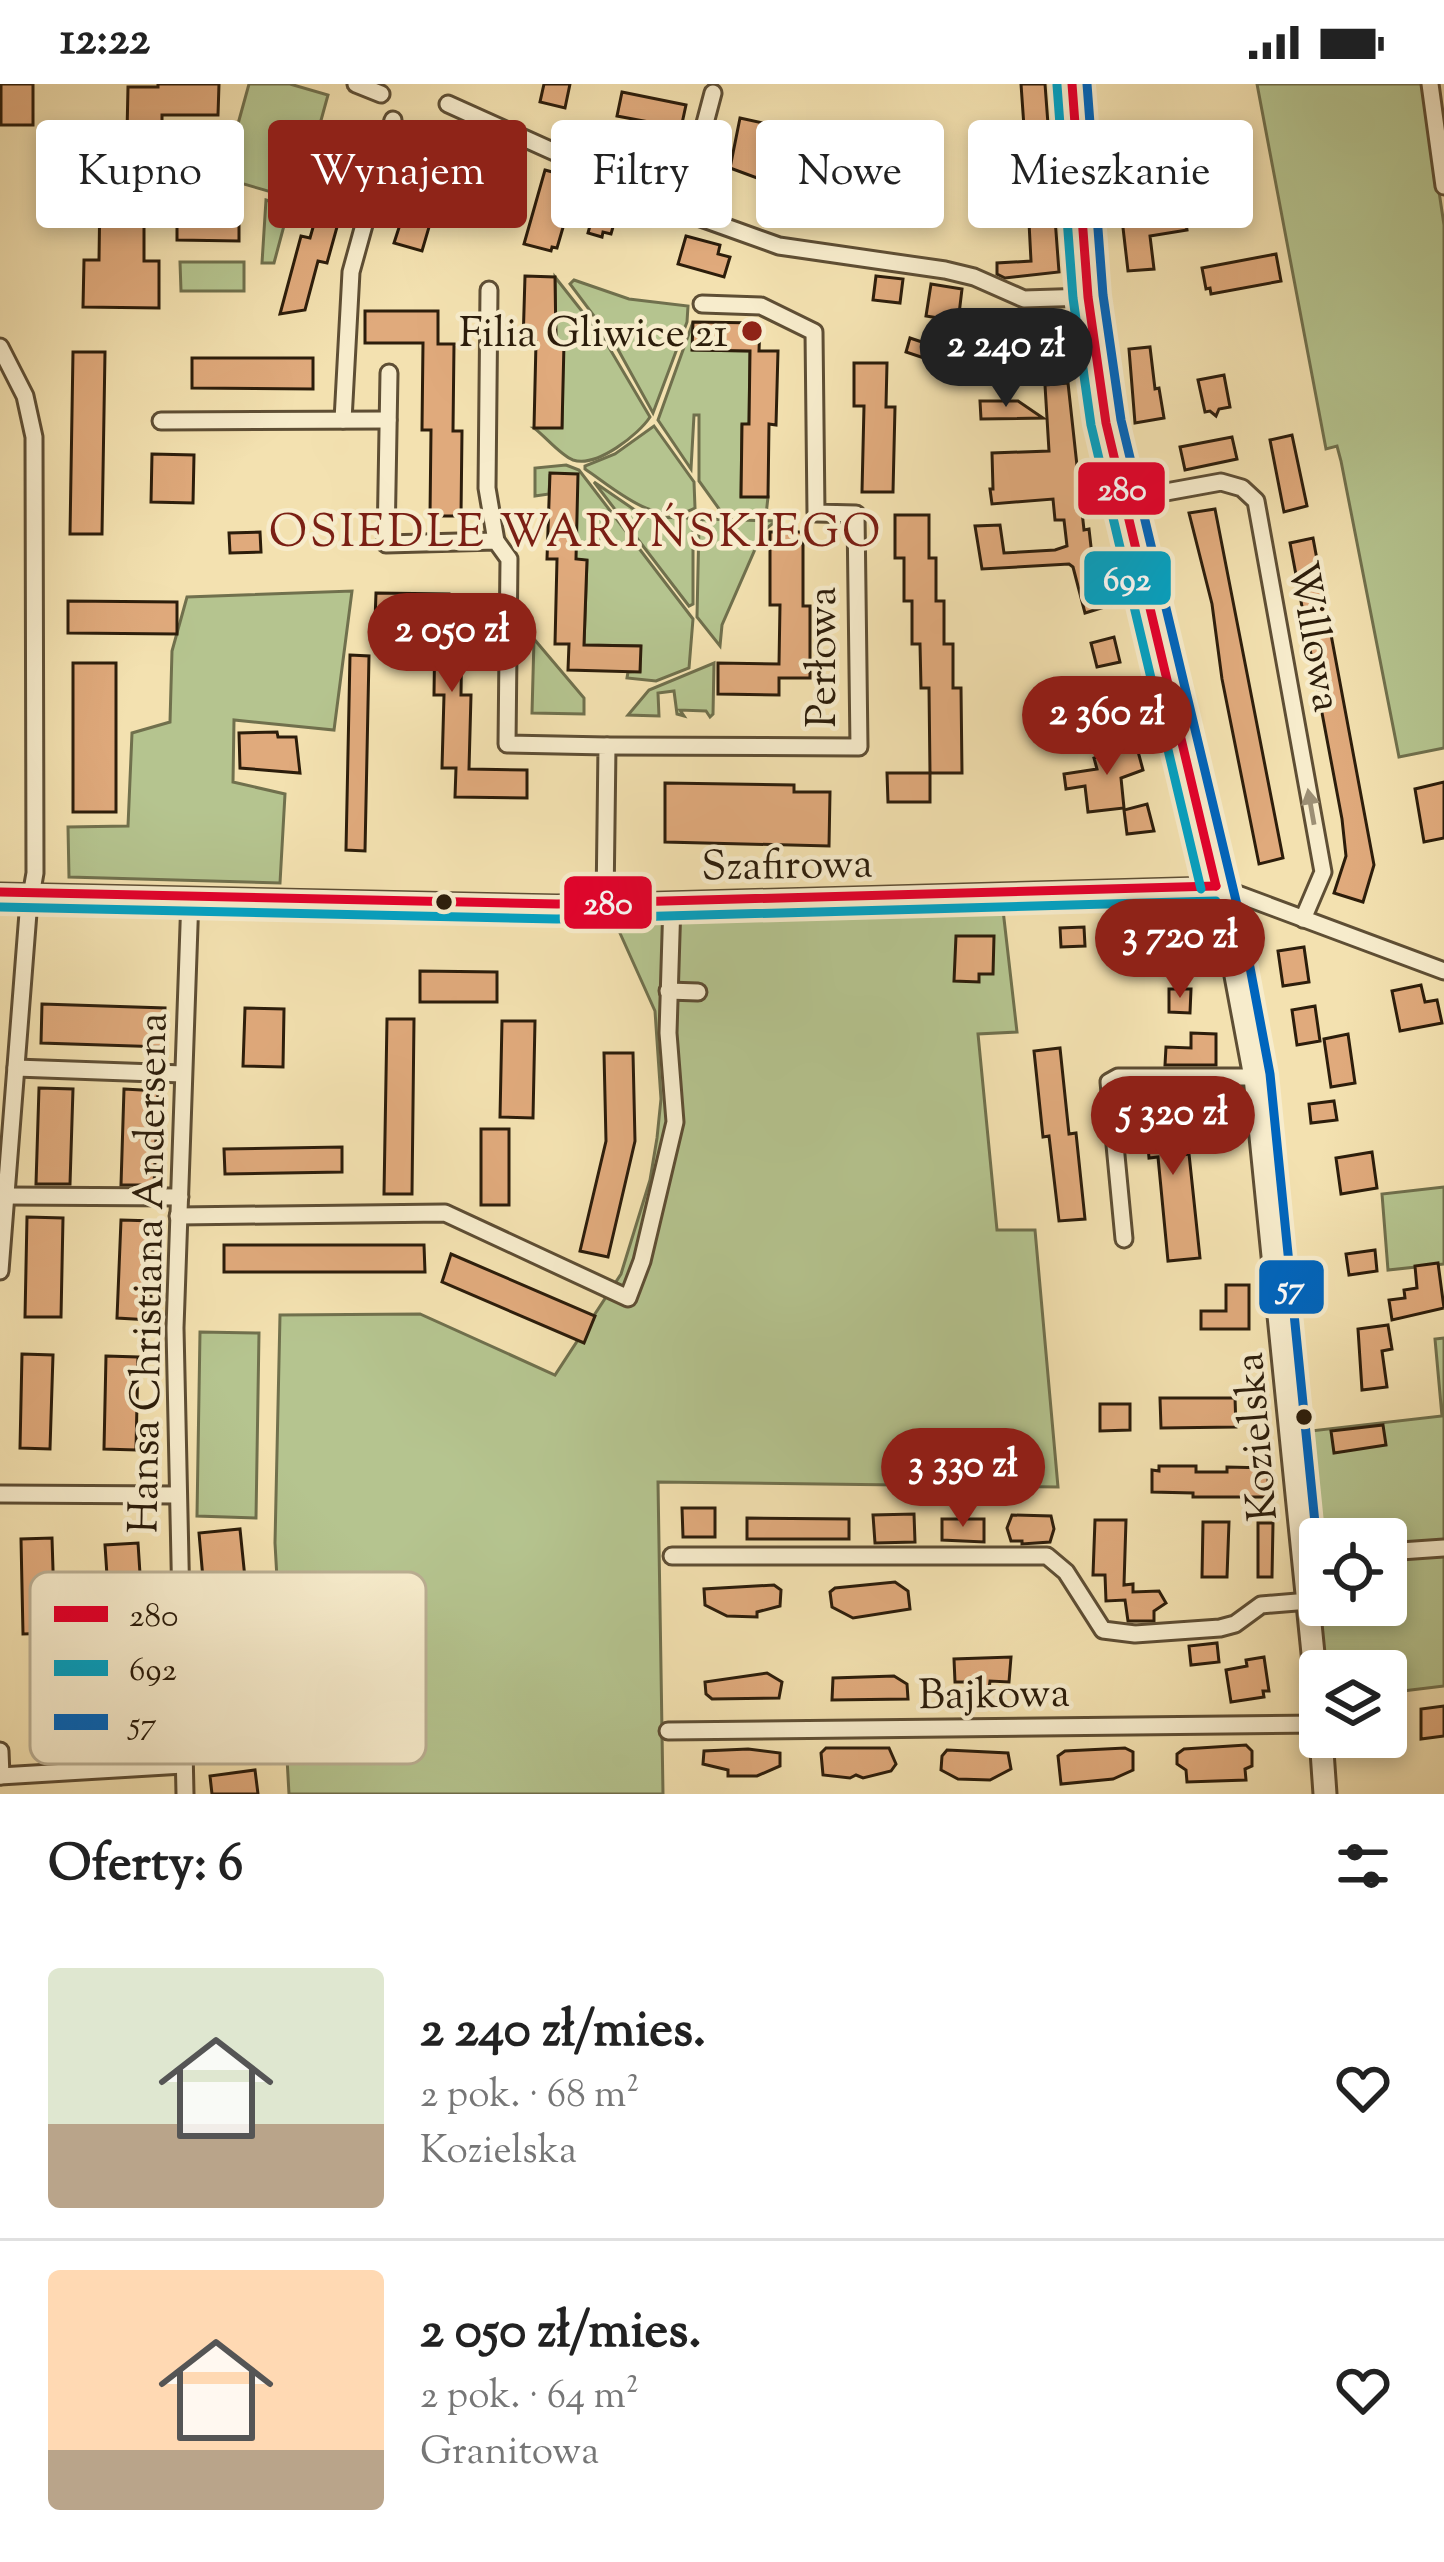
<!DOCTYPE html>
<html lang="pl">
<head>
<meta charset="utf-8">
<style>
	body { margin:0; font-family:"Sorts Mill Goudy",serif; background:#f2f2f2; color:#222; height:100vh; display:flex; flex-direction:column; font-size:45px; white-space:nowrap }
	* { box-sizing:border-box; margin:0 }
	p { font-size:39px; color:#767676 }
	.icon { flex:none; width:66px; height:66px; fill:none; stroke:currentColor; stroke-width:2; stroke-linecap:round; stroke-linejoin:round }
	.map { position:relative; height:1710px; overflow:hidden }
	.sheet { display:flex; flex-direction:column; background:#fff; flex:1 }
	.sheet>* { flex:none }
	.banner { position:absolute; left:36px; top:36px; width:1374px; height:108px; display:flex; gap:24px }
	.tools { position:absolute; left:1299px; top:1434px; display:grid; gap:24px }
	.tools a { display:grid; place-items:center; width:108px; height:108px; border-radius:12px; background:#fff; box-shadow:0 6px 18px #0003; font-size:60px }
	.price { position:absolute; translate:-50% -102px; padding:0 27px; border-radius:42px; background:#8f2418; color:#fff; font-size:39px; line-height:78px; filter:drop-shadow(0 3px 6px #0008) }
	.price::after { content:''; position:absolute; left:50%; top:72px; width:36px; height:27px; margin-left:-18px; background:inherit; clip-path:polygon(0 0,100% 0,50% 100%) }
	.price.on { background:#222; color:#fff }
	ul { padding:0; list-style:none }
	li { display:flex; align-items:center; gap:36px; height:300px; padding:0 48px }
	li+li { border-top:3px solid #e0e0e0 }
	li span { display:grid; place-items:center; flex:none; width:336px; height:240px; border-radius:12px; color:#555 }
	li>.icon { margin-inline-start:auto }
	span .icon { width:144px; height:144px; fill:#fffc; stroke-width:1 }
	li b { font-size:51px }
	h2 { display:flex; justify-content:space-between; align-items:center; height:144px; padding:0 48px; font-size:51px }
	.pill { padding:0 42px; border-radius:12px; background:#fff; box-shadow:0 6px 18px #0003; font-size:42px; line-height:108px }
	.pill.on { background:#8f2418; color:#fff }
	.status { display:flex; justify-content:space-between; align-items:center; height:84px; padding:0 60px; background:#fff; direction:ltr }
	.status svg { height:33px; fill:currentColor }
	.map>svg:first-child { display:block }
</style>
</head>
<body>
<div class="status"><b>12:22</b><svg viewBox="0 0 49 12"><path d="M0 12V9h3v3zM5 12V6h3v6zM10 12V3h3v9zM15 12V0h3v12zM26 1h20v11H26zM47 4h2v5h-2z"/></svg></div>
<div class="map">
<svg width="1444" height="1710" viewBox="0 0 1444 1710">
	<rect width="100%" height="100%" fill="#f3e1b0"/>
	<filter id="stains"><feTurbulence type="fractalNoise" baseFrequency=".00167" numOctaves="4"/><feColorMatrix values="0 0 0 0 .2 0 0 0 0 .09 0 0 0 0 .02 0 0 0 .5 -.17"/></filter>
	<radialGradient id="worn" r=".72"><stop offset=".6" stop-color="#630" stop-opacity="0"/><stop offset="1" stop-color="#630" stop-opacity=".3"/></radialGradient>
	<g fill="#b5c48f" stroke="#70704d" stroke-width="3" fill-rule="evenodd">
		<polygon points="249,0 290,0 328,11 299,116 223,94"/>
		<polygon points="1257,0 1423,0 1444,141 1444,664 1399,673 1341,377 1337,362 1326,365"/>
		<polygon points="266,116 289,123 274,179 262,179"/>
		<polygon points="180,178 244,178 244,207 181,207"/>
		<path d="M555,193L604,255L650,333C639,350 597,384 573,376C560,371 545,352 534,344L562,343L563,259H556Z"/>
		<polygon points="574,196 629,215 688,222 687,238 653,329 615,260 570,200"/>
		<polygon points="693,238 693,266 750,267 749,340 742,341 741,412 768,413 766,431 722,429 699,397 699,331 694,331 691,385 658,336"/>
		<path d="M654,342L694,398L695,424C657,445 615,405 585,385V382L615,370Z"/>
		<polygon points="566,381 579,386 693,535 689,584 656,597 627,594 628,588 640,587 640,562 584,561 587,477 576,475 550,390 549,410 535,412 535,384"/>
		<polygon points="594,398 645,433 688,434 693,439 693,520 689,522"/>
		<polygon points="703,435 776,437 763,447 722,541 720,562 697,533 699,440"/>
		<polygon points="352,507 334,646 234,636 233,698 285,710 280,799 69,793 68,743 128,742 132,649 170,638 172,567 187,513"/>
		<polygon points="534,555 584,614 584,630 532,629"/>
		<polygon points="714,579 713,630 710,633 706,627 680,626 684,632 677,630 674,607 658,609 659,632 628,631 649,606"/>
		<polygon points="1003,826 1017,948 978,950 997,1146 1035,1146 1058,1403 658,1398 663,1710 289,1710 275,1459 280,1231 420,1230 555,1291 621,1190 650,1096 657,1054 661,1015 655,927 615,838"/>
		<polygon points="1444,1103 1444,1180 1388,1186 1382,1110"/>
		<polygon points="200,1248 259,1249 256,1434 197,1432"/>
		<path d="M1444,1254V1602L1386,1609V1587H1320L1293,1349L1442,1332L1435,1255ZM1320,1455H1386V1521H1320Z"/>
	</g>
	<g fill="#e0aa7c" stroke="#2c1d0b" stroke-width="3">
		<rect x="1" y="0" width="32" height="41"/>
		<polygon points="158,0 219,0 218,31 162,31 162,49 127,49 128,3 158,3"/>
		<polygon points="544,0 570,0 565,24 540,18"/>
		<polygon points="1021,0 1045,0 1059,188 1005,194 997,190 997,179 1031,177 1025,61 1018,61 1017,44 1024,43"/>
		<polygon points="622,8 686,21 681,44 617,32"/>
		<polygon points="740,34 767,40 757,94 730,84"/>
		<polygon points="431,45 462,54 446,111 439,109 422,167 394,159"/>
		<polygon points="1230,45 1234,74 1125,90 1121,62"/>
		<polygon points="91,59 138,59 138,91 181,91 181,111 239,111 239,157 177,156 177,136 144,136 144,177 159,177 159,224 83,223 84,176 99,176 100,106 91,106"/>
		<polygon points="545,86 571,93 570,97 576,99 557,164 552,163 551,167 524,160"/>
		<polygon points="320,119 342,125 327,179 318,177 305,226 280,230 301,152 310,154"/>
		<polygon points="595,123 617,129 611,150 603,148 602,153 588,149"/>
		<polygon points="1148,132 1148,139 1185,132 1187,146 1150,152 1154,185 1128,187 1122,135"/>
		<polygon points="686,152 720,161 718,170 730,173 724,193 678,180"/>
		<polygon points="1276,170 1281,197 1211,210 1210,204 1206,205 1202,184"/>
		<polygon points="525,192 555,193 556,259 564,259 562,344 534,344 536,258 523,260"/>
		<polygon points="876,192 903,195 900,219 873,216"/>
		<polygon points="931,200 962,205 959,230 953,229 951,236 926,232"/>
		<polygon points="365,227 438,227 438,260 454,260 453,347 462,347 461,432 430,432 431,346 422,346 423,259 365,259"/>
		<polygon points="1056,234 1060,262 1040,264 1036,237"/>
		<polygon points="693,238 760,239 759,267 778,267 776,341 769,340 768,413 741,413 742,340 749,340 750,267 692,266"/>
		<polygon points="910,254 949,267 945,281 906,268"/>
		<polygon points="1150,263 1155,305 1159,304 1164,334 1135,339 1129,265"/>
		<polygon points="73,268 105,268 102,450 70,450"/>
		<polygon points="192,274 313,274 313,305 192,304"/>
		<polygon points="854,279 887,279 886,323 895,323 893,408 862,408 864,322 854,322"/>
		<polygon points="1224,291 1230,323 1219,325 1216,332 1210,327 1205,328 1198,296"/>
		<polygon points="1068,299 1084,446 1089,445 1095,498 1102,497 1108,522 1085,529 1073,483 1069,480 982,485 975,442 1000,441 1004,469 1055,466 1067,462 1064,436 1055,436 1053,415 992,420 990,405 993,405 992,369 1049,367 1045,301"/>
		<polygon points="980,317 1018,317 1043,334 981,335"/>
		<polygon points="1292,351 1307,422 1284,428 1270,356"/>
		<polygon points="1232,353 1237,375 1185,386 1180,363"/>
		<polygon points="152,370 194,371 193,419 151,418"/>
		<polygon points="550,389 578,390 576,475 587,476 584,561 641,562 640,588 568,586 569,560 555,560 557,475 547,475"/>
		<polygon points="1215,425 1283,774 1259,780 1222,595 1212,520 1189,429"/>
		<polygon points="895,431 929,431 929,474 936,474 936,517 944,517 944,560 953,560 953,604 961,604 962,689 930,689 929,604 921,604 920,560 912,560 912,517 904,517 904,474 895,474"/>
		<polygon points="260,448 261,468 230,469 229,449"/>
		<polygon points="770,448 803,448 803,522 810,522 810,594 779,594 779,611 718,610 718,579 779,580 780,521 770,521"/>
		<polygon points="1313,454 1374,781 1363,818 1334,809 1346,772 1342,735 1290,459"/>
		<polygon points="376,509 449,510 449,539 462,539 461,611 471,611 469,685 527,686 527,714 455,713 456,684 442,684 444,611 434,611 435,539 375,537"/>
		<polygon points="68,517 177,518 177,550 68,549"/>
		<polygon points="1114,553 1120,578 1097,583 1091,559"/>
		<polygon points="350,571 369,572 365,767 346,766"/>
		<rect x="73" y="579" width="43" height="149"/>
		<polygon points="1127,608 1132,635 1108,639 1104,612"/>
		<polygon points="277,648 278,653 296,653 300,689 240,684 239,649"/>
		<polygon points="1136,660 1143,686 1121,694 1124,724 1088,728 1085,702 1066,705 1064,690 1097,685 1094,674 1105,671 1104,667"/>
		<polygon points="887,689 930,689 930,718 888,718"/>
		<polygon points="1444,698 1444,754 1424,758 1415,705"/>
		<polygon points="665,699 794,701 794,708 830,708 829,762 665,758"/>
		<polygon points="1147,720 1154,747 1127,750 1124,726"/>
		<polygon points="1129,837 1185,844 1184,869 1158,868 1157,875 1128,874"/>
		<polygon points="1084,843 1085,862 1061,863 1060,844"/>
		<polygon points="956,852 994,852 993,890 979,890 979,898 954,897"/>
		<polygon points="1304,863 1309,898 1283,902 1278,867"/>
		<polygon points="420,887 497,888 497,918 420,918"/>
		<polygon points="1421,901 1425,918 1437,916 1442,939 1400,947 1392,907"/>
		<polygon points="1169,905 1191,905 1190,929 1169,928"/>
		<polygon points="42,920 165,924 164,963 41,959"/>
		<polygon points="1315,922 1320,957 1297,961 1292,926"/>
		<polygon points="245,924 284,925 283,983 243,982"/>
		<polygon points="387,935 414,935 412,1110 384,1110"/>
		<polygon points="502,937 535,937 533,1034 500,1033"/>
		<polygon points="1191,949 1216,950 1216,981 1165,981 1166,963 1191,964"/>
		<polygon points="1348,950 1355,999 1331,1003 1324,955"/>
		<polygon points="1060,964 1069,1050 1076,1049 1085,1135 1059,1137 1049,1052 1043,1053 1034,967"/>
		<polygon points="604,969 633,969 635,1057 608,1173 580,1167 606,1057"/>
		<polygon points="39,1004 73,1005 70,1100 36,1100"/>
		<polygon points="124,1005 158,1007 154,1101 121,1101"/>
		<polygon points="1174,1010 1182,1071 1189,1070 1200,1174 1168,1177 1158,1073 1149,1074 1144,1013"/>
		<polygon points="1334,1017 1337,1036 1311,1039 1309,1020"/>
		<rect x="481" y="1045" width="28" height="76"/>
		<polygon points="342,1063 342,1088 225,1090 224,1065"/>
		<polygon points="1372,1068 1377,1104 1341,1110 1336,1074"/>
		<polygon points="27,1133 63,1134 61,1233 25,1233"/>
		<polygon points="121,1136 154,1137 150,1236 117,1234"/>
		<polygon points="224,1161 424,1161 425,1188 224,1188"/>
		<polygon points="1375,1166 1377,1187 1349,1191 1346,1170"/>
		<polygon points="451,1170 595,1232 584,1259 442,1198"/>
		<polygon points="1438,1179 1444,1224 1392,1236 1389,1216 1405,1214 1404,1206 1417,1204 1415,1182"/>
		<polygon points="1226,1201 1249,1201 1249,1245 1201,1245 1201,1227 1226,1227"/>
		<polygon points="1388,1241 1392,1265 1382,1267 1387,1303 1362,1306 1358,1245"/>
		<polygon points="22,1270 53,1271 50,1365 20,1364"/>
		<polygon points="106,1272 138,1273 136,1366 104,1365"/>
		<polygon points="1160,1314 1235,1314 1236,1343 1161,1344"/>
		<polygon points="1100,1320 1130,1320 1130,1346 1100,1347"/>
		<polygon points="1383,1341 1386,1361 1334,1369 1331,1347"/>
		<polygon points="1159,1382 1196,1382 1196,1388 1227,1388 1227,1383 1268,1384 1268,1413 1193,1413 1193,1409 1152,1408 1152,1386 1159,1387"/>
		<polygon points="682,1424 715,1424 715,1453 683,1453"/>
		<polygon points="914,1430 915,1458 875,1459 873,1431"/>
		<polygon points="1012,1431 1051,1432 1054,1445 1050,1458 1022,1460 1022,1457 1011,1457 1007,1444"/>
		<polygon points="747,1434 849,1435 849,1455 747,1455"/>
		<polygon points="942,1435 984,1435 984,1458 942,1456"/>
		<polygon points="1095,1436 1126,1436 1124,1501 1133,1500 1133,1508 1159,1507 1166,1519 1154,1527 1154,1537 1128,1537 1125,1516 1106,1517 1105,1491 1093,1491"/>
		<polygon points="1203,1438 1229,1438 1227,1493 1202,1493"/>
		<polygon points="1258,1439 1273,1439 1272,1493 1258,1493"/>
		<polygon points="240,1445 246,1504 241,1505 255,1664 210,1667 206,1609 213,1609 199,1449"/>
		<polygon points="52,1454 55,1549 23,1550 21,1455"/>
		<polygon points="138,1459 144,1551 111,1553 105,1461"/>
		<polygon points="895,1498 908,1507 910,1525 853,1534 832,1523 830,1508 835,1504"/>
		<polygon points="774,1501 781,1506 780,1522 757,1528 757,1533 727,1532 705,1521 704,1505"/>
		<polygon points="1217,1559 1219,1578 1191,1581 1189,1562"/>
		<polygon points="1011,1573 1009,1598 990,1597 989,1605 973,1603 973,1598 955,1598 954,1575"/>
		<polygon points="1264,1573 1269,1607 1263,1607 1264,1613 1231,1618 1226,1586 1247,1582 1246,1576"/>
		<polygon points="767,1589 782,1598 779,1614 712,1615 706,1610 705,1598"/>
		<polygon points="894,1592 907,1600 908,1615 832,1616 833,1594"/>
		<polygon points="1444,1622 1444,1652 1421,1655 1421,1625"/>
		<polygon points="1246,1661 1252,1667 1252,1682 1245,1685 1246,1696 1187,1698 1186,1686 1177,1680 1177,1670 1184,1665"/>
		<polygon points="826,1664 889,1664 896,1680 891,1687 863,1694 856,1691 850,1694 823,1691 821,1669"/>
		<polygon points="1125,1664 1133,1668 1133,1686 1113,1695 1061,1700 1058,1672 1065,1667"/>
		<polygon points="748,1665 780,1669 780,1682 757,1692 728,1692 728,1686 703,1680 704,1667"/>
		<polygon points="947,1666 1008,1669 1011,1685 990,1696 958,1695 941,1686 942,1672"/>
		<polygon points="255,1686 258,1710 212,1710 210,1692"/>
	</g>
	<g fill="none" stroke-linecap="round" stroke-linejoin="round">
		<defs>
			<g id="minor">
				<polyline points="356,0 381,10"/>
				<polyline points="1430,0 1444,102"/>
				<polyline points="448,20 701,134 779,162 945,186 974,193 1024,215 1088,213"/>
				<polyline points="682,126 713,9"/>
				<polyline points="489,206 487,404 496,457"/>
				<polyline points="0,263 25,312 34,353 35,789 28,829 0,1187"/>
				<polyline points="389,289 386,460 496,457 509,475 507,660 607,662 605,820"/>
				<polyline points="343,336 351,188 393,36"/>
				<polyline points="161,337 388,336"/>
				<polyline points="1122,416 1221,398 1242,404 1256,417 1323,788 1303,835"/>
				<polyline points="607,662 859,663 856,430 816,429 814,248 761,222 702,220"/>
				<polyline points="0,808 557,820 1216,802 1444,887"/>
				<polyline points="668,907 698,908"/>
				<polyline points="16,984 183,990"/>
				<polyline points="7,1112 180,1113"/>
				<polyline points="178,1132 445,1129 628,1214 642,1177 675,1038 668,949 672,818"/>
				<polyline points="1124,1155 1109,998 1118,993 1255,993"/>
				<polyline points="0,1410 177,1411"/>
				<polyline points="1386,1468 1444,1464"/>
				<polyline points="672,1472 1047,1472 1066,1488 1103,1546 1135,1550 1220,1544 1235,1540 1261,1521 1309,1517"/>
				<polyline points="668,1647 1320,1640"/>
				<polyline points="0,1667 1,1692"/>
				<polyline points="0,1692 183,1681"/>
				<polyline points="185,1710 175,1244 190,813"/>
			</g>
			<g id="tertiary">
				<polyline points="1072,0 1088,213 1106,339 1228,849 1255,993 1320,1639"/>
				<polyline points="1321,1653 1325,1710"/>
			</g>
		</defs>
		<use href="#minor" stroke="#5e4e34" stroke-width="21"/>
		<use href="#tertiary" stroke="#5e4e34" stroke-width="27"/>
		<use href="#minor" stroke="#f7eccc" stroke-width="15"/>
		<use href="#tertiary" stroke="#f7eccc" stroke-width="21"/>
		<defs>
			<g id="bus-1">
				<polyline points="1072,0 1088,213 1106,339 1216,802"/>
				<polyline points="0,808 557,820 1216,802"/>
			</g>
			<g id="bus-2">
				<polyline points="1057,1 1073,214 1091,341 1201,805"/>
				<polyline points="0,823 557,835 1216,817"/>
			</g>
			<polyline id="bus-3" points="1087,0 1103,211 1121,336 1243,846 1270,990 1320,1489"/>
		</defs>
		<use href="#bus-1" stroke="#f7eccc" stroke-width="18"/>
		<use href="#bus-2" stroke="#f7eccc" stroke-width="18"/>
		<use href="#bus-3" stroke="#f7eccc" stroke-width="18"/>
		<use href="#bus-1" stroke="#e4002b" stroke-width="9"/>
		<use href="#bus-2" stroke="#02a2c4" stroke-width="9"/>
		<use href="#bus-3" stroke="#0065bd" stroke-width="9"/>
	</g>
	<defs><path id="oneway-solid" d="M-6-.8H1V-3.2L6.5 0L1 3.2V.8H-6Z" transform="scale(3)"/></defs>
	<use fill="#9c8f75" href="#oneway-solid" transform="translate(1311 723) rotate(-100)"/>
	<circle fill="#8f2418" stroke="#f7eccc" stroke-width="4.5" cx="752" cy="247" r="12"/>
	<g fill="#2c1d0b" stroke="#f7eccc" stroke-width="4.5">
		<circle cx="444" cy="818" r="10"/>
		<circle cx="1304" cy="1333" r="10"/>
	</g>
	<g text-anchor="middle" stroke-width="9" stroke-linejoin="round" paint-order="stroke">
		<g font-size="42" fill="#2c1d0b" stroke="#f7eccc" text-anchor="end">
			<text x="728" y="262">Filia Gliwice 21</text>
		</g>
		<g font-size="42" fill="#2c1d0b" stroke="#f7eccc">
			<text transform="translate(1317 552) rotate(80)" y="15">Willowa</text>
			<text transform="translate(820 573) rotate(-90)" y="15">Perłowa</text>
			<text transform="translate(787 779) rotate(-1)" y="15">Szafirowa</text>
			<text transform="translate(146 1189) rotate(-89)" y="15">Hansa Christiana Andersena</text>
			<text transform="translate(1254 1353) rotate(-95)" y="15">Kozielska</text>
			<text transform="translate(994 1608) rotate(-1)" y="15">Bajkowa</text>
		</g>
		<g font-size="45" letter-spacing="3" fill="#7a1f14" stroke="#f7eccc">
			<text x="576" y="462">OSIEDLE WARYŃSKIEGO</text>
		</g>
	</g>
	<rect x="30" y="1488" width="396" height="192" rx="18" fill="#f7eccc" stroke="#baae92" stroke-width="3"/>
	<rect x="54" y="1522" width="54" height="16" fill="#e4002b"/>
	<rect x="54" y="1576" width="54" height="16" fill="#02a2c4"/>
	<rect x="54" y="1630" width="54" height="16" fill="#0065bd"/>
	<g font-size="33" fill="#2c1d0b">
		<text x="129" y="1542">280</text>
		<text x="129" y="1596">692</text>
		<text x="129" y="1650">57</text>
	</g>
	<g stroke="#f7eccc" stroke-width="4.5">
		<rect x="1076" y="376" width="91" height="57" rx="12" fill="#e4002b"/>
		<rect x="1082" y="465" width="91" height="58" rx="12" fill="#02a2c4"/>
		<rect x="562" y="790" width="92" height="57" rx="12" fill="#e4002b"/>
		<rect x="1257" y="1174" width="69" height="58" rx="12" fill="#0065bd"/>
	</g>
	<g font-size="33" text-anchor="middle" font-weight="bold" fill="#fff">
		<text x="1122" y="416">280</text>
		<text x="1127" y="506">692</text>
		<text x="608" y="830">280</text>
		<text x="1291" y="1214">57</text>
	</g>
	<rect width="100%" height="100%" filter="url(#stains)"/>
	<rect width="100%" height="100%" fill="url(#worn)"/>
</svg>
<div class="tools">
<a><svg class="icon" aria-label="locate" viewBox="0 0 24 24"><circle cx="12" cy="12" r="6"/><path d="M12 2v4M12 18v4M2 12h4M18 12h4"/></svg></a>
<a><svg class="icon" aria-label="layers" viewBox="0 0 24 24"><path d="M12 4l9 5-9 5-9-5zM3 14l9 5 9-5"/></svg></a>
</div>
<b class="price on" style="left:1006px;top:326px">2 240 zł</b>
<b class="price" style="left:452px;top:611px">2 050 zł</b>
<b class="price" style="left:1107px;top:694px">2 360 zł</b>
<b class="price" style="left:1180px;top:917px">3 720 zł</b>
<b class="price" style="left:1173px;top:1094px">5 320 zł</b>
<b class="price" style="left:963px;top:1446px">3 330 zł</b>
<div class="banner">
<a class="pill">Kupno</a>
<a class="pill on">Wynajem</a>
<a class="pill">Filtry</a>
<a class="pill">Nowe</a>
<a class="pill">Mieszkanie</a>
</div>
</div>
<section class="sheet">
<h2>Oferty: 6<svg class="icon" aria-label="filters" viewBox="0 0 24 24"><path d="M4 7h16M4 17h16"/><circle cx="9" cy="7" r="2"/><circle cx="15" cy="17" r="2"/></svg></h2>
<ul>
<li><span style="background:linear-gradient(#dfe7d0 65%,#b9a48a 0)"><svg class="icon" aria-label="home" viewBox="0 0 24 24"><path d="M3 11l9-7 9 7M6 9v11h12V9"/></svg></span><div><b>2 240 zł/mies.</b><p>2 pok. · 68 m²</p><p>Kozielska</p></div><svg class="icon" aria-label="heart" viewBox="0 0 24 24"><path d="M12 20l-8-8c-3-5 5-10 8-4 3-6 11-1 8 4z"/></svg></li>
<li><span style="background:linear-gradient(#ffd9b3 75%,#b9a48a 0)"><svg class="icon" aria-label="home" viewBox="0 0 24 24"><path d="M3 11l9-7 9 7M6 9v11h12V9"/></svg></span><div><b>2 050 zł/mies.</b><p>2 pok. · 64 m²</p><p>Granitowa</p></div><svg class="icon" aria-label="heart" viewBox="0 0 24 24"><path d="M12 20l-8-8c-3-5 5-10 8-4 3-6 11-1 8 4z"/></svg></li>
</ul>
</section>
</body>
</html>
